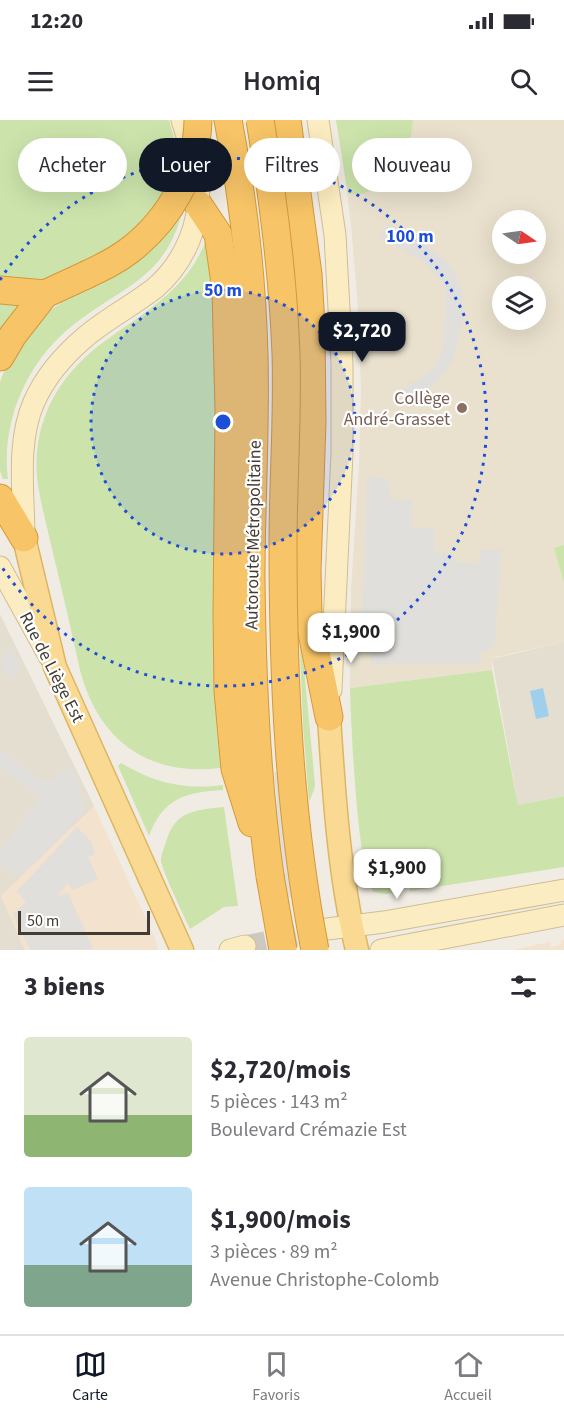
<!DOCTYPE html>
<html lang="fr">
<head>
<meta charset="utf-8">
<style>
	body { margin:0; font-family:"Source Sans 3",sans-serif; background:#f7f7f7; color:#2b2b33; height:100vh; display:flex; flex-direction:column; font-size:22px; white-space:nowrap }
	* { box-sizing:border-box; margin:0 }
	p { font-size:20px; color:#7c7c81 }
	.icon { flex:none; width:33px; height:33px; fill:none; stroke:currentColor; stroke-width:2; stroke-linecap:round; stroke-linejoin:round }
	.map { position:relative; height:830px; overflow:hidden }
	.drawer { display:flex; flex-direction:column; background:#fff; flex:1 }
	.drawer>* { flex:none }
	.top-card { position:absolute; left:18px; top:18px; width:528px; height:54px; display:flex; gap:12px }
	.needle { width:39px; rotate:103deg }
	.buttons { position:absolute; left:492px; top:90px; display:grid; gap:12px }
	.buttons a { display:grid; place-items:center; width:54px; height:54px; border-radius:50%; background:#fff; box-shadow:0 6px 24px #0002; font-size:30px }
	.scale { position:absolute; left:18px; bottom:15px; width:132px; box-sizing:border-box; padding-left:6px; border:3px solid #423c33; border-top:0; font-size:16px; line-height:21px; white-space:nowrap; color:#423c33; -webkit-text-stroke:4px #fff; paint-order:stroke }
	.price { position:absolute; translate:-50% -51px; padding:0 14px; border-radius:12px; background:#fff; color:#222; font-size:20px; line-height:39px; filter:drop-shadow(0 2px 3px #0008) }
	.price::after { content:''; position:absolute; left:50%; top:36px; width:18px; height:14px; margin-left:-9px; background:inherit; clip-path:polygon(0 0,100% 0,50% 100%) }
	.price.selected { background:#111827; color:#fff }
	ul { padding:0; list-style:none }
	li { display:flex; align-items:center; gap:18px; height:150px; padding:0 24px }
	li span { display:grid; place-items:center; flex:none; width:168px; height:120px; border-radius:6px; color:#555 }
	li>.icon { margin-inline-start:auto }
	span .icon { width:72px; height:72px; fill:#fffc; stroke-width:1 }
	li b { font-size:26px }
	h2 { display:flex; justify-content:space-between; align-items:center; height:72px; padding:0 24px; font-size:26px }
	.chip { padding:0 21px; border-radius:27px; background:#fff; box-shadow:0 6px 24px #0002; font-size:21px; line-height:54px }
	.chip.selected { background:#111827; color:#fff }
	.status { display:flex; justify-content:space-between; align-items:center; height:42px; padding:0 30px; background:#fff; direction:ltr }
	.status svg { height:16px; fill:currentColor }
	header { display:flex; justify-content:space-between; align-items:center; height:78px; padding:0 24px; background:#fff; font-size:27px; font-weight:600 }
	.tabs { display:flex; justify-content:space-around; align-items:center; height:84px; border-top:2px solid #e1e1e2; background:#fff; font-size:16px; color:#7c7c81 }
	.tabs a { display:grid; justify-items:center; gap:3px }
	.tabs .selected { color:#111827 }
	.map>svg:first-child { display:block }
</style>
</head>
<body>
<div class="status"><b>12:20</b><svg viewBox="0 0 49 12"><path d="M0 12V9h3v3zM5 12V6h3v6zM10 12V3h3v9zM15 12V0h3v12zM26 1h20v11H26zM47 4h2v5h-2z"/></svg></div>
<header><svg class="icon" aria-label="menu" viewBox="0 0 24 24"><path d="M4 6h16M4 12h16M4 18h16"/></svg>Homiq<svg class="icon" aria-label="search" viewBox="0 0 24 24"><circle cx="10" cy="10" r="6"/><path d="M15 15l6 6"/></svg></header>
<div class="map">
<svg width="564" height="830" viewBox="0 0 564 830">
	<rect width="100%" height="100%" fill="#f1ece3"/>
	<g fill="#e4ded1">
		<polygon points="0,494 94,686 1,776 25,830 0,830"/>
		<polygon points="564,522 564,676 518,685 492,539"/>
	</g>
	<g fill="#f3e2ce">
		<polygon points="94,686 156,821 158,830 25,830 1,776"/>
		<polygon points="564,820 564,830 512,830 550,822 551,827 561,825 561,821"/>
	</g>
	<path fill="#e9e1cd" fill-rule="evenodd" d="M336,0H564V522L496,537L492,539V550L350,568L351,470L359,346L361,268L358,188L351,105L343,41ZM502,100H536V134H502ZM502,166H536V200H502Z"/>
	<g fill="#cce4ac">
		<polygon points="0,0 169,0 180,41 179,46 175,46 172,51 176,53 155,91 109,133 46,159 27,162 0,159"/>
		<polygon points="336,0 413,0 404,68 376,68 363,74 348,74"/>
		<path d="M185,80C169,162 121,164 66,211C25,246 1,305 8,359H3L0,351V262L6,246L44,195L62,182L102,158Z"/>
		<path d="M206,120L214,144L218,245L217,592L221,648C148,657 98,620 80,550C71,510 62,469 52,429C47,406 40,382 37,358C32,296 63,249 112,216C150,189 189,166 206,120Z"/>
		<polygon points="0,180 18,183 21,188 0,215"/>
		<polygon points="564,425 564,462 554,428"/>
		<polygon points="298,484 315,664 314,670 309,682 303,605"/>
		<path d="M492,550L518,685L564,676V747L410,771L408,763L393,766L394,773L386,774L374,772C357,754 351,601 350,568Z"/>
		<path d="M121,643C155,663 183,670 223,665V670C186,672 163,678 149,716L118,646Z"/>
		<path d="M224,687L238,786L224,787L190,809C185,798 161,749 161,740C161,735 164,728 166,722C175,690 196,690 224,687Z"/>
	</g>
	<g fill="#e1dfdb">
		<polygon points="388,103 408,113 440,135 454,150 462,170 463,202 453,240 441,258 423,273 408,282 402,268 418,260 433,249 443,230 446,180 445,169 442,161 423,142 380,117"/>
		<polygon points="367,357 388,358 390,379 413,380 411,407 433,408 435,412 434,433 455,434 455,441 479,444 480,430 501,430 495,524 489,531 481,532 481,543 371,544 371,531 361,530"/>
		<polygon points="11,528 20,547 10,560 0,542"/>
		<polygon points="0,629 42,661 57,659 64,649 75,651 80,676 86,691 19,757 0,745 0,731 40,677 0,646"/>
		<polygon points="288,650 301,775 265,783 256,688 277,684 274,652"/>
		<polygon points="77,707 91,721 95,734 88,737 98,759 72,770 68,763 56,777 68,773 93,829 30,830 13,794 26,782 17,771"/>
	</g>
	<polygon fill="#a0cfec" points="543,568 549,596 536,599 530,571"/>
	<g fill="none" stroke-linecap="round" stroke-linejoin="round">
		<polyline stroke="#cec9c0" stroke-width="21" stroke-dasharray="21 10" stroke-linecap="butt" points="245,826 327,809"/>
		<defs>
			<g id="secondary">
				<polyline points="318,0 335,115 342,244 342,333 331,570"/>
				<path d="M24,418C24,375 16,322 34,282C45,257 63,236 84,218C106,199 132,186 155,168C185,142 202,102 198,62C196,41 188,20 182,0"/>
				<polyline points="0,447 49,536"/>
				<polyline points="327,809 384,802 564,770"/>
				<polyline points="230,830 245,826"/>
				<polyline points="381,830 564,795"/>
			</g>
			<g id="primary">
				<polyline points="24,418 55,547 182,830"/>
				<path d="M329,597C334,675 339,754 357,830"/>
			</g>
			<g id="highway">
				<path d="M228,0C243,77 252,156 254,235C256,309 251,383 251,457C252,557 256,657 270,756"/>
				<polyline points="287,0 308,154 311,205 312,303 307,451 308,493 329,597"/>
				<polyline points="198,84 218,114 226,170 229,290 227,495 228,571 235,649 252,703"/>
				<polyline points="0,170 45,174 86,155"/>
				<polyline points="0,237 13,215 45,174"/>
				<polyline points="0,378 24,418"/>
			</g>
		</defs>
		<use href="#secondary" stroke="#cfbe94" stroke-width="23"/>
		<use href="#primary" stroke="#ddb664" stroke-width="25"/>
		<use href="#highway" stroke="#d69838" stroke-width="29"/>
		<use href="#secondary" stroke="#fcecc1" stroke-width="21"/>
		<use href="#primary" stroke="#fada93" stroke-width="22"/>
		<use href="#highway" stroke="#f7c467" stroke-width="27"/>
		<defs>
			<g id="highway-bridge">
				<path d="M260,0C273,77 283,155 286,234C288,297 283,361 283,424C283,560 289,696 315,830"/>
				<path d="M86,155C101,148 116,141 130,130C170,99 197,51 198,0"/>
				<polyline points="270,756 283,830"/>
			</g>
		</defs>
		<use href="#highway-bridge" stroke="#d69838" stroke-width="29" stroke-linecap="butt"/>
		<use href="#highway-bridge" stroke="#f7c467" stroke-width="27"/>
	</g>
	<circle cx="223" cy="302" r="132" fill="#1d4ed8" fill-opacity=".12"/>
	<g fill="none" stroke="#1d4ed8" stroke-width="3" stroke-dasharray="3 6">
		<circle cx="223" cy="302" r="132"/>
		<path d="M0 160A264 264 0 1 1 0 444"/>
	</g>
	<circle fill="#8d6e63" stroke="#fff" stroke-width="2" cx="462" cy="288" r="6"/>
	<g text-anchor="middle" stroke-width="4.5" stroke-linejoin="round" paint-order="stroke">
		<g font-size="18" fill="#785e54" stroke="#fff" text-anchor="end">
			<text x="450" y="284">Collège<tspan x="450" dy="21">André-Grasset</tspan></text>
		</g>
		<g font-size="18" fill="#423c33" stroke="#fff">
			<text transform="translate(253 415) rotate(-89)" y="6">Autoroute Métropolitaine</text>
			<text transform="translate(52 547) rotate(63)" y="6">Rue de Liège Est</text>
		</g>
	</g>
	<circle cx="223" cy="302" r="9" fill="#1d4ed8" stroke="#fff" stroke-width="3"/>
	<g font-size="18" text-anchor="middle" font-weight="bold" fill="#1d4ed8" stroke="#fff" stroke-width="4.5" stroke-linejoin="round" paint-order="stroke">
		<text x="410" y="122">100 m</text>
		<text x="223" y="176">50 m</text>
	</g>
</svg>
<div class="buttons">
<a><svg class="needle" viewBox="-14 -14 28 28"><path d="M0-13l5 13h-10z" fill="#e53935"/><path d="M0 13l5-13h-10z" fill="#7c7c81"/></svg></a>
<a><svg class="icon" aria-label="layers" viewBox="0 0 24 24"><path d="M12 4l9 5-9 5-9-5zM3 14l9 5 9-5"/></svg></a>
</div>
<div class="scale">50 m</div>
<b class="price selected" style="left:362px;top:243px">$2,720</b>
<b class="price" style="left:351px;top:544px">$1,900</b>
<b class="price" style="left:397px;top:780px">$1,900</b>
<div class="top-card">
<a class="chip">Acheter</a>
<a class="chip selected">Louer</a>
<a class="chip">Filtres</a>
<a class="chip">Nouveau</a>
</div>
</div>
<section class="drawer">
<h2>3 biens<svg class="icon" aria-label="filters" viewBox="0 0 24 24"><path d="M4 7h16M4 17h16"/><circle cx="9" cy="7" r="2"/><circle cx="15" cy="17" r="2"/></svg></h2>
<ul>
<li><span style="background:linear-gradient(#dfe7d0 65%,#8fb573 0)"><svg class="icon" aria-label="home" viewBox="0 0 24 24"><path d="M3 11l9-7 9 7M6 9v11h12V9"/></svg></span><div><b>$2,720/mois</b><p>5 pièces · 143 m²</p><p>Boulevard Crémazie Est</p></div></li>
<li><span style="background:linear-gradient(#bfe0f5 65%,#7fa58c 0)"><svg class="icon" aria-label="home" viewBox="0 0 24 24"><path d="M3 11l9-7 9 7M6 9v11h12V9"/></svg></span><div><b>$1,900/mois</b><p>3 pièces · 89 m²</p><p>Avenue Christophe-Colomb</p></div></li>
</ul>
</section>
<nav class="tabs">
<a class="selected"><svg class="icon" aria-label="map" viewBox="0 0 24 24"><path d="M3 6l6-2 6 2 6-2v14l-6 2-6-2-6 2zM9 4v14M15 6v14"/></svg>Carte</a>
<a><svg class="icon" aria-label="saved" viewBox="0 0 24 24"><path d="M7 4h10v16l-5-4-5 4z"/></svg>Favoris</a>
<a><svg class="icon" aria-label="home" viewBox="0 0 24 24"><path d="M3 11l9-7 9 7M6 9v11h12V9"/></svg>Accueil</a>
</nav>
</body>
</html>
